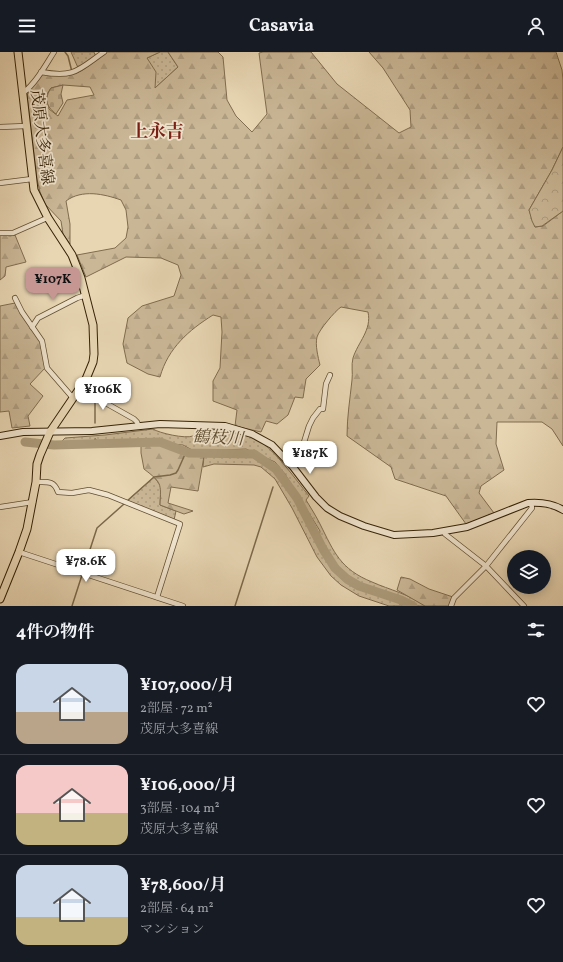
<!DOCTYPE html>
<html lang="ja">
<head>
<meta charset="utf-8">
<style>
	body { margin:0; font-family:Vollkorn,"Noto Serif JP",serif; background:#20242c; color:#f1f3f6; height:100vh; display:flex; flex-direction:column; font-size:15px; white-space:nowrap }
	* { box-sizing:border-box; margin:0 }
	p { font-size:13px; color:#9ea1a6 }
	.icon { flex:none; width:22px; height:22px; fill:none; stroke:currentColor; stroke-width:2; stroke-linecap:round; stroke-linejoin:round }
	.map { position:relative; height:554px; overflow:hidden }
	.details { display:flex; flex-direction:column; background:#171b24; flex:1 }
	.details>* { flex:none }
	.tools { position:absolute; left:507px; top:498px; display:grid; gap:8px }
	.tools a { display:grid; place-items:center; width:44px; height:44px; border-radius:50%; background:#171b24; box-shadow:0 2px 10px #0003; font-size:20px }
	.price { position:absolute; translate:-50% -34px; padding:0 9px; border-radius:8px; background:#fff; color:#222; font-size:13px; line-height:26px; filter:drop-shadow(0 1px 2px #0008) }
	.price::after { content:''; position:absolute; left:50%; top:24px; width:12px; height:9px; margin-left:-6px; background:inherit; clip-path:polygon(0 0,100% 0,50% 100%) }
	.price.current { background:#c59692; color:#111 }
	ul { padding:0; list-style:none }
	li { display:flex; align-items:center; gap:12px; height:100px; padding:0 16px }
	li+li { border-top:1px solid #363941 }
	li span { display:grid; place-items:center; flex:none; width:112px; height:80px; border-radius:12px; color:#555 }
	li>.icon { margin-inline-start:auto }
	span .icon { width:48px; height:48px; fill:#fffc; stroke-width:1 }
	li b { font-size:17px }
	h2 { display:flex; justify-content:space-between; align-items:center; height:48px; padding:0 16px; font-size:17px }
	header { display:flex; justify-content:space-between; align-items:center; height:52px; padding:0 16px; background:#171b24; font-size:18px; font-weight:700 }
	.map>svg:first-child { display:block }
</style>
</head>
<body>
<header><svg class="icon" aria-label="menu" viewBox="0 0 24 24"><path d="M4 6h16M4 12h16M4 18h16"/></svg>Casavia<svg class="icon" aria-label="person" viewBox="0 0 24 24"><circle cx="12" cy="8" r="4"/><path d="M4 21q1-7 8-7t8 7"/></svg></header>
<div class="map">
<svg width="563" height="554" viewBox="0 0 563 554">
	<defs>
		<pattern id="grass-dots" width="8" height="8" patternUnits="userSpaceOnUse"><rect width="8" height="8" fill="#cab796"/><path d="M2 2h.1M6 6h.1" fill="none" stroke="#ae9d80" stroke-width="1.8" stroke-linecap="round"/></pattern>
		<pattern id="forest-firs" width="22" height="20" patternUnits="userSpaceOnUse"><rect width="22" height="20" fill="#cab796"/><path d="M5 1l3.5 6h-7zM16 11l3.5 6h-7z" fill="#ae9d80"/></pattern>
		<pattern id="cemetery-stones" width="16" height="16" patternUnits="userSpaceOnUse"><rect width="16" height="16" fill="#cab796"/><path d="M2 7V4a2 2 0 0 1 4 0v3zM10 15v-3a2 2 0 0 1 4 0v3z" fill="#ae9d80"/></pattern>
		<pattern id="park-crowns" width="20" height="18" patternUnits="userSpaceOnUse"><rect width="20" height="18" fill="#cab796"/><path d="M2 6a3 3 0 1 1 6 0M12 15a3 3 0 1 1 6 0" fill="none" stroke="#ae9d80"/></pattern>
	</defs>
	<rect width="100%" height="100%" fill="#e8d6b3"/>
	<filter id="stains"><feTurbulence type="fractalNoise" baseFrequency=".005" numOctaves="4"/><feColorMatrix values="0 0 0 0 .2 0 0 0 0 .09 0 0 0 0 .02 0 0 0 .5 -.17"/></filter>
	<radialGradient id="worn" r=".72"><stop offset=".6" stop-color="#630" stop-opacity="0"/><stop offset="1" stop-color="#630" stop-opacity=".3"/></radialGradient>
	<g fill="url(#grass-dots)" stroke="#806c4e">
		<polygon points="71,0 94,0 96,5 79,18"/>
		<polygon points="160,0 168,0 178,15 155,36 147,6"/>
		<path d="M153,377C159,381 185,387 193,384C196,383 198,380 200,378C219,379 242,380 259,389C274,397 297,429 309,444L306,448C311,456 316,464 320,472C334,500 340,517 372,530C390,538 409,542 425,554H416L406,548L393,543L365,535L352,528L343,521L330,506L319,486L320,479L288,427L285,422L275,410L246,397L223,398L219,400L194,399L183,393L171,392L159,386L157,388L96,390V387H95L94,390L59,392L65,386L105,383Z"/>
		<path d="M222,403C232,403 246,401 255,404C296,419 307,488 335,516C342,524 350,530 359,535C376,543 394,545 411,554H389L359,544L341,533L331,524L317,505L292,456L275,427L261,415L254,413L214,412L203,415L204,404Z"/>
		<polygon points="154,425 161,434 160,453 176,459 174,468 127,449"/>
	</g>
	<g fill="url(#forest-firs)" stroke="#806c4e" fill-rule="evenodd">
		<path d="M107,0H160L147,6L156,20L155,36L178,15L168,0H218L223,5L227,48L236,64L252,80L267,62L259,1L263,0H311L337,32L399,81L411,75L410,58L383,16L369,0H556L562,18L563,28V95L552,118L529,158L535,175L543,174L563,159V394L552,377L542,370H497L496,392L504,418L481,434L479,441L494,461L466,472L446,444L395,427L391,415L347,384C347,365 350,347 352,328C353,321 351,313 353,306C358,290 372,278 368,260L341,255C335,259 319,278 317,285C315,293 318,305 320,313L306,327L303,346L295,345L288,363L277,372L266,369L261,380L235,374L237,358L213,349V329L220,316L222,280L221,265L213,263C189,278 168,296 160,325L148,322L127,311L123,292L128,266L142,254L174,244L181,223L178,213L161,206L126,205L86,225L77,203L115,196L126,186L128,175L126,158L121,148C104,142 82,137 66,149L70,172V192L63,182L61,169L45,152L40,140L37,127L27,43L41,21C51,21 64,24 73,22C84,20 97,6 107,0ZM63,33L90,35L94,43L67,48L58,64L49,57L47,42L51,36Z"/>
		<polygon points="0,182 10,184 15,183 26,210 6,215 5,224 0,228"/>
		<polygon points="15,251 41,289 45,316 30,332 43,344 28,364 30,374 12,376 9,359 0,360 0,254"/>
		<path d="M141,392H160L190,403L204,404L198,439L171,435L168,451L193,459L184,462L160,453C161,431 162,431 144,417L141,401Z"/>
		<polygon points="401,525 410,527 429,537 453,545 450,554 425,554 397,538"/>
	</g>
	<path fill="url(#cemetery-stones)" stroke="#806c4e" d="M63,33L61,42L63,51L56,62C46,54 44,47 51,36Z"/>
	<polygon fill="url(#park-crowns)" stroke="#806c4e" points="563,95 563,159 542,174 535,175 532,169 529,158 552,118"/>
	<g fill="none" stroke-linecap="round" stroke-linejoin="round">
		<g stroke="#7c694a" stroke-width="1.5">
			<polyline points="65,0 68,4 72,20"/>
			<polyline points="95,350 95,371"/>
			<polyline points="95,387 96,392"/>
			<polyline points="127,449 154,425 170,423 176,421 178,418 186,400"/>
			<polyline points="83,519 97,476 124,452"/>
			<polyline points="400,552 401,548"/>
			<polyline points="72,554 82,523"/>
			<polyline points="235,554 273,435"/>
		</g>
		<polyline stroke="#ab9978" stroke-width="9" points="25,390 54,393 160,390 189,401 254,402 276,417 297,446 323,497 335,516 347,527 359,534 401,548 413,554"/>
		<defs>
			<g id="minor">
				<path d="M41,20C75,26 78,18 104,0"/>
				<path d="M23,41C36,31 45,14 54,0"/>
				<polyline points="0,75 26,74"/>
				<polyline points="0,131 32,127"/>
				<polyline points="0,181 13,181 47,166"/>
				<polyline points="15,246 22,260 42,289 47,316 73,346"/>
				<polyline points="32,275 38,266 77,246 86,243"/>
				<polyline points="79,336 134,367 137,370 138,373"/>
				<polyline points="288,410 297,405 301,400 309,374 313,366 320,357 323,357 326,332 330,323"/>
				<path d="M36,430C47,430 54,428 58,440L72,441L89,438L108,443L180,472L157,545"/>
				<polyline points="0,455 33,450"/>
				<polyline points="444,479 445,482 486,514 524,554"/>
				<polyline points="19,500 183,554"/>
				<polyline points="451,554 454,546 486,514 532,456 531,451"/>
			</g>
			<path id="secondary" d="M0,384L23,380L92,379L160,372L225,374L252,382L272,393L293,415L316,445L327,456L340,464L364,474L394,483L433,481L467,475L528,451C541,450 552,451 563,458"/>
			<polyline id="primary" points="0,547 19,500 27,477 36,430 37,412 40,403 50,380 86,327 93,310 94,302 93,273 81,226 72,203 48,166 34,138 18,0"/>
		</defs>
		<use href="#minor" stroke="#624f31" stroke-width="6"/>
		<use href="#secondary" stroke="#352206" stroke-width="8"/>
		<use href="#primary" stroke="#352206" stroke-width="9"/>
		<use href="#minor" stroke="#f0e4ce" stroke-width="4.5"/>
		<use href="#secondary" stroke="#f0e4ce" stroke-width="6"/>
		<use href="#primary" stroke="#e8d6b3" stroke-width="7"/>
	</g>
	<g text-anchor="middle" stroke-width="3.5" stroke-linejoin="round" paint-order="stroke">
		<g font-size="16" fill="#352206" stroke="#f0e4ce">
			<text transform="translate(43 85) rotate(83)" y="6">茂原大多喜線</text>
		</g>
		<g font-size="17" font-style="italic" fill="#5e4c2e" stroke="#f0e4ce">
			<text transform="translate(218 385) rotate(3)" y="6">鶴枝川</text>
		</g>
		<g font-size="18" font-weight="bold" fill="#7a1f14" stroke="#f0e4ce">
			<text x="157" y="85">上永吉</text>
		</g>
	</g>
	<rect width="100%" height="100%" filter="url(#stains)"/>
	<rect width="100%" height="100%" fill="url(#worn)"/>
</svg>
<div class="tools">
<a><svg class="icon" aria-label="layers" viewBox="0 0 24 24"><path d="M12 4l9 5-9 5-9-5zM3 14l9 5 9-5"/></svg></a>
</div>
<b class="price current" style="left:53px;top:249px">¥107K</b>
<b class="price" style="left:103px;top:359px">¥106K</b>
<b class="price" style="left:310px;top:423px">¥187K</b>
<b class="price" style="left:86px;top:531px">¥78.6K</b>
</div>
<section class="details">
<h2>4件の物件<svg class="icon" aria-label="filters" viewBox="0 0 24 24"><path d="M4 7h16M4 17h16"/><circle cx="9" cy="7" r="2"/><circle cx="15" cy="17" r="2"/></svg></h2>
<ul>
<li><span style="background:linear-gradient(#c9d6e8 60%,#b9a48a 0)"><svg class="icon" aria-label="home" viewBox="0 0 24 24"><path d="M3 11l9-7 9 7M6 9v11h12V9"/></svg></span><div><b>¥107,000/月</b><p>2部屋 · 72 m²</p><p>茂原大多喜線</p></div><svg class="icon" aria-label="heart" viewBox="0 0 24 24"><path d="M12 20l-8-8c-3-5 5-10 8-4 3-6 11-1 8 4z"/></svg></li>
<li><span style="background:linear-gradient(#f6c9c9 60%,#c2b280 0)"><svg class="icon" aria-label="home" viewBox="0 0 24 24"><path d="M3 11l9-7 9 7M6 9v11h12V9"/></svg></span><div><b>¥106,000/月</b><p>3部屋 · 104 m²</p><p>茂原大多喜線</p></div><svg class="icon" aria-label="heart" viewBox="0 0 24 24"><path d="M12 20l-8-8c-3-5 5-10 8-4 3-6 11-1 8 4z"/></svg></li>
<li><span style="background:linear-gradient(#c9d6e8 65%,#c2b280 0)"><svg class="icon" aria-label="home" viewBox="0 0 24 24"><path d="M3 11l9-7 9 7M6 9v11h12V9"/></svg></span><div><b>¥78,600/月</b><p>2部屋 · 64 m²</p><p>マンション</p></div><svg class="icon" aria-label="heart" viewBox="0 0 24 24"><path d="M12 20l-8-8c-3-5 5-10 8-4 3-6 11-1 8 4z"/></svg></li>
</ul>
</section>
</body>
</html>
